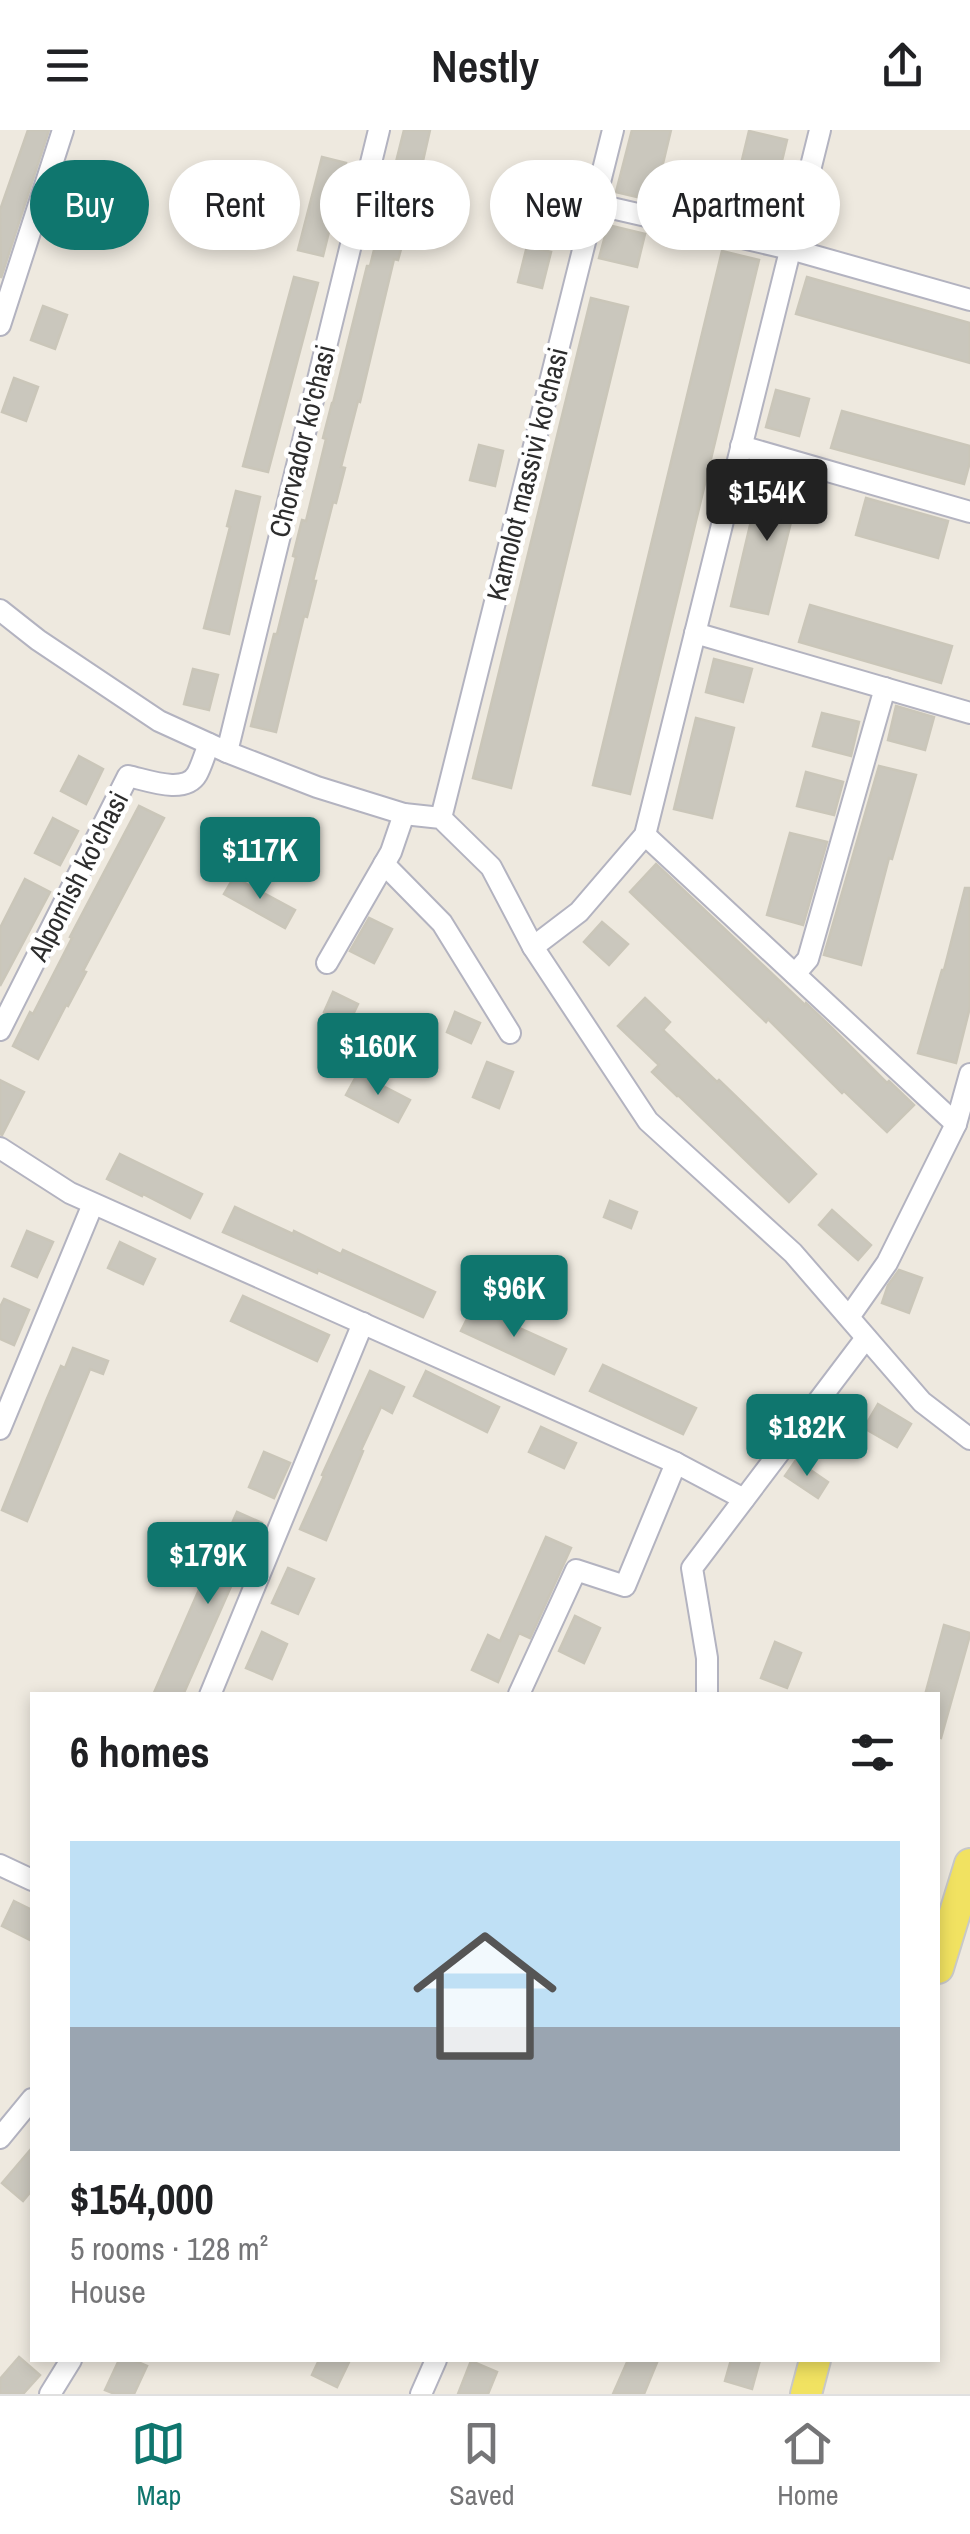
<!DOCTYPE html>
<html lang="en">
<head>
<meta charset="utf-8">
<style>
	body { margin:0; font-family:"Archivo Narrow",sans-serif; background:#f2f2f2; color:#202124; height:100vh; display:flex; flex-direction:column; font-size:38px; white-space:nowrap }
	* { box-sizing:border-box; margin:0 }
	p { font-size:32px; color:#757577 }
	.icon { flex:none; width:55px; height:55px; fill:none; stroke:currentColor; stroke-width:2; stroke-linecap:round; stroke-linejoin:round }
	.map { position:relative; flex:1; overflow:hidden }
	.drawer { position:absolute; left:30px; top:1562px; width:910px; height:670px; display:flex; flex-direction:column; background:#fff; border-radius:0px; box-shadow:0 5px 15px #0003 }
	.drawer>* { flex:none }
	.top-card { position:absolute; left:30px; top:30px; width:910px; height:90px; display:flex; gap:20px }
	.price { position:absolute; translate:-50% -85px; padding:0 22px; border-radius:10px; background:#0f766e; color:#fff; font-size:32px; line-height:65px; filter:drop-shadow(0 2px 5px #0008) }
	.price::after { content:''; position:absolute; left:50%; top:60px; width:30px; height:22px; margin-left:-15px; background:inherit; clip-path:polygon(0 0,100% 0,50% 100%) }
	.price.current { background:#222; color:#fff }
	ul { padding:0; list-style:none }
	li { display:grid; align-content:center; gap:20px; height:530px; padding:0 40px }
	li+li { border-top:2px solid #e0e0e0 }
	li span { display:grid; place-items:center; height:310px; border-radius:0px; color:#555 }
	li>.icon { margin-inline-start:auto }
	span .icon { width:180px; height:180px; fill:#fffc; stroke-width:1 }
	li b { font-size:42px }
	h2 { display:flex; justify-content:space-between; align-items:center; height:120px; padding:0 40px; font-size:42px }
	.chip { padding:0 35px; border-radius:45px; background:#fff; box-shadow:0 5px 15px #0003; font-size:35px; line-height:90px }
	.chip.current { background:#0f766e; color:#fff }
	header { display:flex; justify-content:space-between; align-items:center; height:130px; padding:0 40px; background:#fff; font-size:45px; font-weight:600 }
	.tabs { display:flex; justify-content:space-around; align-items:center; height:140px; border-top:2px solid #e0e0e0; background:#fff; font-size:28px; color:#757577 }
	.tabs a { display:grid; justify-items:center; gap:5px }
	.tabs .current { color:#0f766e }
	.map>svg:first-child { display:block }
</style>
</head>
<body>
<header><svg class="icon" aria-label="menu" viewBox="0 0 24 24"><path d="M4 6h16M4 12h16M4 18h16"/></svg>Nestly<svg class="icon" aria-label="share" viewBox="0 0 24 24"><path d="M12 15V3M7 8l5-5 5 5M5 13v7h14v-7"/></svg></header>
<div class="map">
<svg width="970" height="2264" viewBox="0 0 970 2264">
	<rect width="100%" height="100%" fill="#eee9df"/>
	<g fill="#cac7bd" stroke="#cac6b9" stroke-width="2.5">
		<polygon points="28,0 49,0 1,148 0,80"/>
		<polygon points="404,0 430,0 412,79 398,130 394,129 360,272 358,271 341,337 345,338 336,373 333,372 313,451 316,451 307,487 304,486 276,602 251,596 274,504 277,504 296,427 293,426 302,390 306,391 326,309 323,308 332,273 333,273 367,136 370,136"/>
		<polygon points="632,0 671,0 654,71 616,62"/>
		<polygon points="749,1 787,10 766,97 728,88"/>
		<polygon points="322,27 346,33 323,126 298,120"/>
		<polygon points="76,70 99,78 87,112 64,104"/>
		<polygon points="608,95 645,104 637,137 599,128"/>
		<polygon points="527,116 551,122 542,158 518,152"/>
		<polygon points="722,121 759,130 630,664 593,655"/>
		<polygon points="294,147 318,153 268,342 243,336"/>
		<polygon points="807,147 970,193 970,233 796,184"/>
		<polygon points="591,168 628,177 511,658 473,648"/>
		<polygon points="43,176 67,185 55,219 31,210"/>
		<polygon points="14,248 38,257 26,291 2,282"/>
		<polygon points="776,260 809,269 799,306 766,297"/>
		<polygon points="842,281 970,316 970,332 964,354 831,318"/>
		<polygon points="479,315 503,321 495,356 470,350"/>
		<polygon points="767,343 804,352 796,385 793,384 768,484 731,476 751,391 755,392"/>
		<polygon points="236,361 260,367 229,504 204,498 230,397 227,396"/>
		<polygon points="866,368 948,391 938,428 856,405"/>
		<polygon points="810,475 952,516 941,553 799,512"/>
		<polygon points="714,529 752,539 743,572 706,562"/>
		<polygon points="193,539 218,545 209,580 184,574"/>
		<polygon points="896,576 934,587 925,620 888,610"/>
		<polygon points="822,583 859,592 851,626 813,616"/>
		<polygon points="696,588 734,598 712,688 674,679"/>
		<polygon points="79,626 103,639 86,674 61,661"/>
		<polygon points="879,636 916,645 892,729 889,728 861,835 824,825"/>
		<polygon points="806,642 843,652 834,685 797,676"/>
		<polygon points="139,676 164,688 83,841 86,842 68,876 66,875 38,929 13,916 30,882 33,884 72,808 70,807"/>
		<polygon points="53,688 78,701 60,735 35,723"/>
		<polygon points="790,703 827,712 803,795 767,785"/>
		<polygon points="656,734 805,875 806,873 831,897 887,953 889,951 914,975 887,1002 844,961 842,963 768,889 766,892 630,762"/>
		<polygon points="234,747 295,780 285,798 224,764"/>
		<polygon points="25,749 50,762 0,856 0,798"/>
		<polygon points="965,758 970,758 970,877 956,933 918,923 942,840 944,840"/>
		<polygon points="369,788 392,799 374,833 350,821"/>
		<polygon points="602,792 628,814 609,835 584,812"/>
		<polygon points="333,862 358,874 349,893 324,882"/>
		<polygon points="645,868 670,892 663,900 717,952 719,950 816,1044 789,1072 678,965 677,966 652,942 659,935 618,896"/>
		<polygon points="455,882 480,893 471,913 447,902"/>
		<polygon points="487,932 513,942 499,978 473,967"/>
		<polygon points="358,943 410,970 398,992 346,965"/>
		<polygon points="0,950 24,962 2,1005 0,1004"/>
		<polygon points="120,1024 202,1064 190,1088 143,1064 142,1066 107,1049"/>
		<polygon points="610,1071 637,1082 631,1098 604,1087"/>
		<polygon points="235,1077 293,1104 294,1101 341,1124 343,1120 435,1162 423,1187 318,1140 317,1143 223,1102"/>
		<polygon points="832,1080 871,1115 858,1130 819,1095"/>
		<polygon points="27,1101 53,1112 37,1147 12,1136"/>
		<polygon points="120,1112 155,1129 143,1154 108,1138"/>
		<polygon points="899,1140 922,1148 909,1183 882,1173 888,1155"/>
		<polygon points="243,1166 329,1205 317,1231 231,1191"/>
		<polygon points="4,1169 29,1180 14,1215 0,1209 0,1177"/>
		<polygon points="473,1177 566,1219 554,1244 461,1201"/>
		<polygon points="73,1218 108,1231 103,1244 90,1239 27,1391 2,1380 46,1271 61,1236 65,1238"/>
		<polygon points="603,1235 696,1278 683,1304 590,1261"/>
		<polygon points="370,1241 404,1257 392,1283 381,1277 361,1320 363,1321 326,1410 300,1399 324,1346 322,1345"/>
		<polygon points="426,1241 499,1277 487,1302 414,1266"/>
		<polygon points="878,1274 911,1294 897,1317 864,1298"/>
		<polygon points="541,1297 576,1313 564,1338 529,1322"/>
		<polygon points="264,1322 290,1333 274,1368 249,1357"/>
		<polygon points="796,1330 828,1352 818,1368 785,1346"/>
		<polygon points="237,1382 262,1393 247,1428 244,1427 183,1565 153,1565 208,1439 211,1441"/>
		<polygon points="546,1407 571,1418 530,1508 519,1503 498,1552 472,1540 488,1505 500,1511"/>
		<polygon points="288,1438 314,1449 298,1484 272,1473"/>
		<polygon points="575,1486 600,1498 584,1533 559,1521"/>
		<polygon points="944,1495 970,1503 970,1505 941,1608 938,1607 938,1565 925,1565"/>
		<polygon points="262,1502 287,1514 272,1549 246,1538"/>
		<polygon points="775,1512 801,1523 787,1558 761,1548"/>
		<polygon points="14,1771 32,1780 32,1811 2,1796"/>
		<polygon points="32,2018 32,2060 23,2071 2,2053"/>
		<polygon points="19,2227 40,2245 23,2264 0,2264 0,2249"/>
		<polygon points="119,2230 133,2230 147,2236 134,2264 115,2264 105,2260"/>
		<polygon points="319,2230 350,2230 337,2257 312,2245"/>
		<polygon points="628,2230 658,2230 644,2264 613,2264"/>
		<polygon points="731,2230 760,2230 752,2259 725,2251"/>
		<polygon points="471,2231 497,2242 488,2264 458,2264"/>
	</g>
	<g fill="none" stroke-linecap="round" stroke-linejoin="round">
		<defs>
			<g id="minor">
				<polyline points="594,74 790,119 970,170"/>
				<polyline points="0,195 63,0"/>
				<polyline points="741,316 970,382"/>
				<polyline points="0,480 38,510 159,591 227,622 317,657 404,684 441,688 491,737 533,817 648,991 793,1123 922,1272 970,1309"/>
				<polyline points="695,503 970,583"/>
				<polyline points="227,622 379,0"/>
				<polyline points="441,688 613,0"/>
				<polyline points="645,705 956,994"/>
				<polyline points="384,734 442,793 510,903"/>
				<polyline points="533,817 579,782 645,705 820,0"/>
				<polyline points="327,833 391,722 404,684"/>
				<polyline points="795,844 808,829 885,558"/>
				<path d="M0,900L128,646C147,650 185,665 197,644C202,635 205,623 209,614"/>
				<polyline points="0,1018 70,1063 676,1333 744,1369"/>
				<polyline points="849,1187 887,1133 956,994 970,944"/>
				<polyline points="0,1299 93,1074"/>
				<polyline points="519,1564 576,1440 625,1456 676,1333"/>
				<polyline points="210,1565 363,1193"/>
				<polyline points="707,1565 707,1528 692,1438 866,1208"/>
				<polyline points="0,1735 32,1750"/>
				<polyline points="0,2008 32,1969"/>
				<polyline points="50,2264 71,2230"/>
				<polyline points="421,2264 436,2230"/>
			</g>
			<g id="primary">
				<polyline points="938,1838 970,1734"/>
				<polyline points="806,2264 815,2230"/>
			</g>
		</defs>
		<use href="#minor" stroke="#b3b3c0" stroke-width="24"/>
		<use href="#primary" stroke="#c8c8c8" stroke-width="34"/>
		<use href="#minor" stroke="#fff" stroke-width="20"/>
		<use href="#primary" stroke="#f1e261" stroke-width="30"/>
	</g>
	<g text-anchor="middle" stroke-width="9" stroke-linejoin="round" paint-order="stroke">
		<g font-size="28" fill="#2d2d2d" stroke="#fff">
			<text transform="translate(302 311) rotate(-76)" y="10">Chorvador ko'chasi</text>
			<text transform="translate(527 344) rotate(-76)" y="10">Kamolot massivi ko'chasi</text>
			<text transform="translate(78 746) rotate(-63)" y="10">Alpomish ko'chasi</text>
		</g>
	</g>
</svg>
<b class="price current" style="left:767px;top:414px">$154K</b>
<b class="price" style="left:260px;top:772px">$117K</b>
<b class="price" style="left:378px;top:968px">$160K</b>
<b class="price" style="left:514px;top:1210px">$96K</b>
<b class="price" style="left:807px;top:1349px">$182K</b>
<b class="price" style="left:208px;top:1477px">$179K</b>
<div class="top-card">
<a class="chip current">Buy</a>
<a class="chip">Rent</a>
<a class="chip">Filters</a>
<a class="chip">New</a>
<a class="chip">Apartment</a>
</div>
<section class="drawer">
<h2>6 homes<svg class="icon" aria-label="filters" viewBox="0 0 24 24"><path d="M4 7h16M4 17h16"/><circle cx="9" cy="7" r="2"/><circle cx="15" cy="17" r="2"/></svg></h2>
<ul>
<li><span style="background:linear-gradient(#bfe0f5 60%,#9aa5b1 0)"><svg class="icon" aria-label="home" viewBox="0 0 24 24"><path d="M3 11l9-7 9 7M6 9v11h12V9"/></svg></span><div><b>$154,000</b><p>5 rooms · 128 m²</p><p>House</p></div></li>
</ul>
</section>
</div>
<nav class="tabs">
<a class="current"><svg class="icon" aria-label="map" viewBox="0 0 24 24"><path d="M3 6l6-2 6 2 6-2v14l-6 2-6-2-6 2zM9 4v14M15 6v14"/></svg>Map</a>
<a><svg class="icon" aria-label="saved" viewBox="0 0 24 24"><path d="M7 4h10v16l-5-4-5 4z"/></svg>Saved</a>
<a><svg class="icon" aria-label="home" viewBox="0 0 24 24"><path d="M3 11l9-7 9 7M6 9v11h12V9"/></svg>Home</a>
</nav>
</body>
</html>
